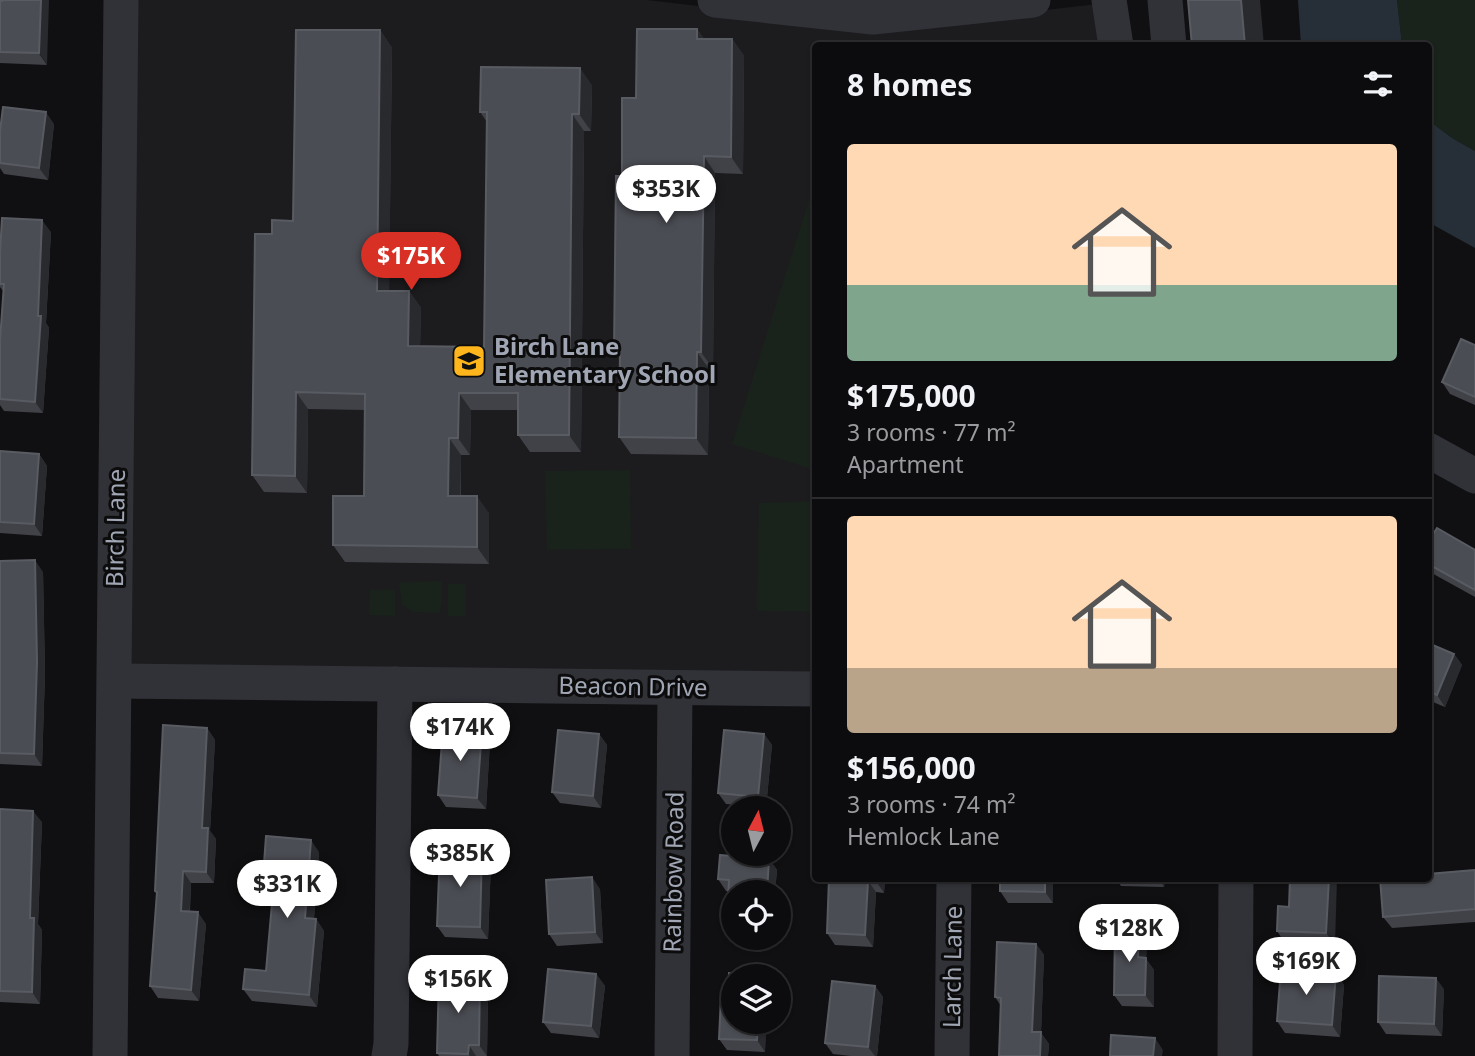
<!DOCTYPE html>
<html lang="en">
<head>
<meta charset="utf-8">
<style>
	body { margin:0; font-family:"Noto Sans",sans-serif; background:#1a1a1c; color:#f1f3f6; height:100vh; display:flex; flex-direction:column; font-size:26px; white-space:nowrap }
	* { box-sizing:border-box; margin:0 }
	p { font-size:23px; color:#9a9b9e }
	.icon { flex:none; width:38px; height:38px; fill:none; stroke:currentColor; stroke-width:2; stroke-linecap:round; stroke-linejoin:round }
	.map { position:relative; flex:1; overflow:hidden }
	.panel { position:absolute; left:812px; top:42px; width:620px; height:840px; display:flex; flex-direction:column; background:#0c0c0e; border-radius:7px; box-shadow:0 2px 5px #0004,0 0 0 2px #2c2c2e }
	.panel>* { flex:none }
	.needle { width:46px; rotate:7deg }
	.controls { position:absolute; left:721px; top:796px; display:grid; gap:14px }
	.controls a { display:grid; place-items:center; width:70px; height:70px; border-radius:50%; background:#0c0c0e; box-shadow:0 2px 5px #0004,0 0 0 2px #2c2c2e; font-size:35px }
	.price { position:absolute; translate:-50% -60px; padding:0 16px; border-radius:24px; background:#fff; color:#222; font-size:23px; line-height:46px; filter:drop-shadow(0 2px 4px #0008) }
	.price::after { content:''; position:absolute; left:50%; top:42px; width:21px; height:16px; margin-left:-10px; background:inherit; clip-path:polygon(0 0,100% 0,50% 100%) }
	.price.current { background:#d93025; color:#fff }
	ul { padding:0; list-style:none }
	li { display:grid; align-content:center; gap:14px; height:371px; padding:0 35px }
	li+li { border-top:2px solid #2c2c2e }
	li span { display:grid; place-items:center; height:217px; border-radius:7px; color:#555 }
	li>.icon { margin-inline-start:auto }
	span .icon { width:126px; height:126px; fill:#fffc; stroke-width:1 }
	li b { font-size:30px }
	h2 { display:flex; justify-content:space-between; align-items:center; height:84px; padding:0 35px; font-size:30px }
	.map>svg:first-child { display:block }
</style>
</head>
<body>
<div class="map">
<svg width="1475" height="1056" viewBox="0 0 1475 1056">
	<rect width="100%" height="100%" fill="#101012"/>
	<polygon fill="#1c1c1f" points="127,0 647,0 885,28 1098,4 1104,45 816,46 815,682 120,676"/>
	<g fill="#1a221c">
		<polygon points="1397,0 1475,0 1475,151 1452,138 1428,120 1428,46 1402,45"/>
		<polygon points="815,181 815,470 732,444"/>
		<polygon points="630,470 631,549 547,550 545,471"/>
		<polygon points="815,501 815,612 757,611 759,503"/>
		<polygon points="442,581 442,600 440,613 413,612 402,605 399,585 401,582"/>
		<rect x="448" y="584" width="18" height="32"/>
		<polygon points="370,590 395,590 395,616 369,615"/>
	</g>
	<g fill="#262f37">
		<polygon points="1298,0 1397,0 1402,45 1301,45"/>
		<polygon points="1428,120 1452,138 1475,151 1475,248 1428,222"/>
	</g>
	<g fill="none" stroke-linecap="round" stroke-linejoin="round">
		<g stroke="#313238" stroke-width="35">
			<polyline points="715,0 873,17 1033,0"/>
			<polyline points="1109,0 1116,46"/>
			<polyline points="1165,0 1169,46"/>
			<polyline points="1428,450 1475,476"/>
			<polyline points="115,681 816,689"/>
			<polyline points="110,1056 121,0"/>
			<polyline points="389,1056 391,1044 395,684"/>
			<polyline points="672,1056 675,688"/>
			<polyline points="952,1056 954,878"/>
			<polyline points="1235,1056 1236,878"/>
		</g>
	</g>
	<g fill="#414248">
		<polygon points="2,0 47,65 0,63 0,1 2,1"/>
		<polygon points="697,29 704,39 732,39 744,56 743,174 715,173 713,369 709,369 708,455 631,454 619,437 620,359 614,351 622,176"/>
		<polygon points="380,30 392,48 389,291 409,291 421,308 420,346 484,347 487,122 480,112 592,85 591,131 584,131 581,452 530,452 518,435 518,410 471,410 470,455 461,455 461,496 489,513 489,564 345,562 333,545 364,496 365,410 308,409 307,493 264,492 252,475 272,234 293,221"/>
		<polygon points="54,124 48,180 4,174 0,168 0,131"/>
		<polygon points="51,232 46,323 49,328 43,413 4,411 0,405 0,340 3,291 0,287 0,252"/>
		<polygon points="1475,345 1475,405 1450,394 1442,382"/>
		<polygon points="0,451 39,454 47,466 42,536 0,533"/>
		<polygon points="1428,542 1475,550 1475,597 1428,571"/>
		<polygon points="0,561 43,572 45,674 42,766 0,764"/>
		<polygon points="1428,643 1454,654 1462,665 1445,707 1428,700"/>
		<polygon points="207,728 215,740 210,831 216,839 214,883 191,883 190,911 206,924 199,1001 158,998 150,986 157,895 155,891"/>
		<polygon points="599,734 607,745 601,808 560,803 552,792"/>
		<polygon points="764,734 772,745 766,808 726,804 718,793"/>
		<polygon points="490,742 486,809 446,807 438,795"/>
		<polygon points="0,809 42,822 38,924 42,930 40,1004 0,1002"/>
		<polygon points="482,851 491,863 488,939 445,937 437,926"/>
		<polygon points="319,852 314,919 316,919 324,931 317,1007 252,1001 243,989 266,971 272,903 270,903 262,891"/>
		<polygon points="769,859 777,870 775,892 733,892 733,938 772,938 772,945 734,942 726,931 729,891 726,891 718,879"/>
		<polygon points="1475,870 1475,922 1392,928 1383,917"/>
		<polygon points="829,878 885,878 884,893 876,892 873,947 835,945 827,933"/>
		<polygon points="1000,878 1053,878 1053,903 1008,903 1000,891"/>
		<polygon points="1116,878 1165,878 1164,887 1121,886"/>
		<polygon points="1290,878 1335,945 1285,943 1277,931 1289,907"/>
		<polygon points="600,889 603,943 557,946 549,934"/>
		<polygon points="1139,930 1147,941 1146,959 1154,970 1154,1007 1122,1006 1114,995"/>
		<polygon points="1036,944 1044,955 1041,1033 1049,1044 1048,1056 999,1056 1001,1006 995,997"/>
		<polygon points="729,973 759,974 761,976 733,976 733,1022 766,1022 765,1052 727,1050 719,1039 721,996 728,997"/>
		<polygon points="1336,973 1344,985 1340,1037 1285,1033 1277,1021"/>
		<polygon points="596,974 605,986 599,1038 551,1033 543,1022"/>
		<polygon points="480,978 488,990 487,1056 439,1056 437,1053"/>
		<polygon points="875,986 883,997 877,1056 851,1056 833,1054 825,1043"/>
		<polygon points="1444,989 1442,1036 1386,1034 1378,1022"/>
	</g>
	<g fill="#292a2e">
		<polygon points="41,0 49,0 47,65 39,53"/>
		<polygon points="1241,0 1260,0 1264,46 1245,46"/>
		<polygon points="697,29 709,46 697,39"/>
		<polygon points="380,30 392,48 389,308 377,291"/>
		<polygon points="732,39 744,56 743,174 731,157"/>
		<polygon points="580,68 592,85 591,131 579,114"/>
		<polygon points="46,112 54,124 48,180 39,168"/>
		<polygon points="572,114 584,131 581,452 569,435"/>
		<polygon points="704,156 715,173 713,369 701,352"/>
		<polygon points="42,220 51,232 46,323 49,328 43,413 35,402 38,316"/>
		<polygon points="409,291 421,308 420,363 408,346"/>
		<polygon points="1428,334 1431,339 1428,345"/>
		<polygon points="697,352 709,369 708,455 696,438"/>
		<polygon points="296,392 308,409 307,493 295,476"/>
		<polygon points="459,393 471,410 470,455 458,438"/>
		<polygon points="449,438 461,455 460,513 448,496"/>
		<polygon points="39,454 47,466 42,536 34,524"/>
		<polygon points="477,496 489,513 489,564 477,547"/>
		<polygon points="35,560 43,572 45,674 42,766 34,754"/>
		<polygon points="1454,654 1462,665 1445,707 1437,695"/>
		<polygon points="207,728 215,740 210,831 216,839 214,883 206,872 202,828"/>
		<polygon points="482,730 490,742 486,809 477,798"/>
		<polygon points="599,734 607,745 601,808 593,796"/>
		<polygon points="764,734 772,745 766,808 758,797"/>
		<polygon points="33,811 42,822 38,924 42,930 40,1004 32,992 30,918"/>
		<polygon points="311,840 319,852 313,930 305,918"/>
		<polygon points="482,851 491,863 488,939 480,927"/>
		<polygon points="769,859 777,870 775,892 767,892"/>
		<polygon points="183,871 191,883 189,922 181,911"/>
		<polygon points="592,877 600,889 603,943 595,932"/>
		<polygon points="876,878 885,878 884,893 876,881"/>
		<polygon points="1045,878 1053,878 1053,903 1045,892"/>
		<polygon points="1159,878 1165,878 1164,887"/>
		<polygon points="1329,878 1337,878 1335,945 1326,933"/>
		<polygon points="868,881 876,892 873,947 865,935"/>
		<polygon points="198,912 206,924 199,1001 191,990"/>
		<polygon points="316,919 324,931 317,1007 309,995"/>
		<polygon points="1139,930 1147,941 1146,959 1154,970 1154,1007 1145,995 1138,957"/>
		<polygon points="767,938 772,938 772,945"/>
		<polygon points="1036,944 1044,955 1041,1033 1049,1044 1048,1056 1040,1056 1032,1032"/>
		<polygon points="1336,973 1344,985 1340,1037 1332,1025"/>
		<polygon points="596,974 605,986 599,1038 591,1026"/>
		<polygon points="480,978 488,990 487,1056 479,1045"/>
		<polygon points="1436,978 1444,989 1442,1036 1434,1024"/>
		<polygon points="875,986 883,997 877,1056 875,1056 868,1047"/>
		<polygon points="758,1022 766,1022 765,1052 757,1040"/>
		<polygon points="1155,1038 1163,1050 1162,1056 1153,1056"/>
		<polygon points="469,1045 476,1056 470,1056 468,1054"/>
	</g>
	<g fill="#4b4d54" stroke="#595b63" stroke-width="2">
		<polygon points="2,0 41,0 39,53 0,52 0,1 2,1"/>
		<polygon points="1188,0 1241,0 1245,46 1192,46"/>
		<polygon points="637,29 697,29 697,39 732,39 731,157 704,156 701,352 697,352 696,438 619,437 620,351 614,351 616,176 622,176 622,98 636,98"/>
		<polygon points="296,30 380,30 377,291 409,291 408,346 484,347 487,112 480,112 481,67 580,68 579,114 572,114 569,435 518,435 518,393 459,393 458,438 449,438 448,496 477,496 477,547 333,545 333,496 364,496 365,394 296,392 295,476 252,475 255,234 272,234 272,220 293,221"/>
		<polygon points="3,107 46,112 39,168 0,163 0,131"/>
		<polygon points="2,218 42,220 38,316 41,316 35,402 0,399 0,340 4,284 0,284 0,252"/>
		<polygon points="1461,339 1475,345 1475,397 1442,382"/>
		<polygon points="0,451 39,454 34,524 0,522"/>
		<polygon points="1437,528 1475,550 1475,590 1428,564 1428,542"/>
		<polygon points="35,560 37,662 34,754 0,753 0,561"/>
		<polygon points="1428,643 1454,654 1437,695 1428,692"/>
		<polygon points="163,725 207,728 202,828 208,828 206,872 183,871 181,911 198,912 191,990 150,986 157,892 155,891"/>
		<polygon points="443,728 482,730 477,798 438,795"/>
		<polygon points="558,730 599,734 593,796 552,792"/>
		<polygon points="724,730 764,734 758,797 718,793"/>
		<polygon points="0,809 33,811 30,918 34,918 32,992 0,991"/>
		<polygon points="266,836 311,840 305,918 316,919 309,995 243,989 245,969 266,971 273,892 262,891"/>
		<polygon points="440,850 482,851 480,927 437,926"/>
		<polygon points="720,855 769,859 767,892 733,892 733,931 726,931 729,880 718,879"/>
		<polygon points="1475,870 1475,909 1383,917 1380,878 1428,878 1428,874"/>
		<polygon points="592,877 595,932 549,934 546,880"/>
		<polygon points="829,878 876,878 876,881 868,881 865,935 827,933"/>
		<polygon points="1000,878 1045,878 1045,892 1000,891"/>
		<polygon points="1290,878 1329,878 1326,933 1277,931 1278,906 1289,907"/>
		<polygon points="1115,929 1139,930 1138,957 1146,958 1145,995 1114,995"/>
		<polygon points="997,942 1036,944 1032,1032 1041,1032 1040,1056 999,1056 1001,998 995,997"/>
		<polygon points="548,969 596,974 591,1026 543,1022"/>
		<polygon points="1281,969 1336,973 1332,1025 1277,1021"/>
		<polygon points="729,973 759,974 759,976 733,976 733,1022 758,1022 757,1040 719,1039 721,996 728,997"/>
		<polygon points="1379,976 1436,978 1434,1024 1378,1022"/>
		<polygon points="439,977 480,978 479,1045 469,1045 468,1054 437,1053"/>
		<polygon points="832,981 875,986 868,1047 825,1043"/>
		<polygon points="1111,1035 1155,1038 1153,1056 1110,1056"/>
	</g>
	<defs>
		<symbol id="school-square" viewBox="-11 -11 22 22"><rect x="-9" y="-9" width="18" height="18" rx="4" fill="#ffb51c" stroke="#0c0c0d"/><path d="M0-5L7-2L0 1L-7-2ZM-4 1L0 2.5L4 1V4Q0 6-4 4Z" fill="#111"/></symbol>
	</defs>
	<g fill-rule="evenodd">
		<use href="#school-square" x="450" y="342" width="38" height="38"/>
	</g>
	<g text-anchor="middle" stroke-width="6" stroke-linejoin="round" paint-order="stroke">
		<g font-size="24" font-weight="bold" fill="#a0a6b4" stroke="#0c0c0d" text-anchor="start">
			<text x="494" y="355">Birch Lane<tspan x="494" dy="28">Elementary School</tspan></text>
		</g>
		<g font-size="24" fill="#a0a6b4" stroke="#0c0c0d">
			<text transform="translate(116 528) rotate(-89)" y="8">Birch Lane</text>
			<text transform="translate(633 687) rotate(1)" y="8">Beacon Drive</text>
			<text transform="translate(674 872) rotate(-89)" y="8">Rainbow Road</text>
			<text transform="translate(953 967) rotate(-89)" y="8">Larch Lane</text>
		</g>
	</g>
</svg>
<div class="controls">
<a><svg class="needle" viewBox="-14 -14 28 28"><path d="M0-13l5 13h-10z" fill="#e53935"/><path d="M0 13l5-13h-10z" fill="#9a9b9e"/></svg></a>
<a><svg class="icon" aria-label="locate" viewBox="0 0 24 24"><circle cx="12" cy="12" r="6"/><path d="M12 2v4M12 18v4M2 12h4M18 12h4"/></svg></a>
<a><svg class="icon" aria-label="layers" viewBox="0 0 24 24"><path d="M12 4l9 5-9 5-9-5zM3 14l9 5 9-5"/></svg></a>
</div>
<b class="price" style="left:666px;top:225px">$353K</b>
<b class="price current" style="left:411px;top:292px">$175K</b>
<b class="price" style="left:460px;top:763px">$174K</b>
<b class="price" style="left:460px;top:889px">$385K</b>
<b class="price" style="left:287px;top:920px">$331K</b>
<b class="price" style="left:1129px;top:964px">$128K</b>
<b class="price" style="left:1306px;top:997px">$169K</b>
<b class="price" style="left:458px;top:1015px">$156K</b>
<section class="panel">
<h2>8 homes<svg class="icon" aria-label="filters" viewBox="0 0 24 24"><path d="M4 7h16M4 17h16"/><circle cx="9" cy="7" r="2"/><circle cx="15" cy="17" r="2"/></svg></h2>
<ul>
<li><span style="background:linear-gradient(#ffd9b3 65%,#7fa58c 0)"><svg class="icon" aria-label="home" viewBox="0 0 24 24"><path d="M3 11l9-7 9 7M6 9v11h12V9"/></svg></span><div><b>$175,000</b><p>3 rooms · 77 m²</p><p>Apartment</p></div></li>
<li><span style="background:linear-gradient(#ffd9b3 70%,#b9a48a 0)"><svg class="icon" aria-label="home" viewBox="0 0 24 24"><path d="M3 11l9-7 9 7M6 9v11h12V9"/></svg></span><div><b>$156,000</b><p>3 rooms · 74 m²</p><p>Hemlock Lane</p></div></li>
</ul>
</section>
</div>
</body>
</html>
